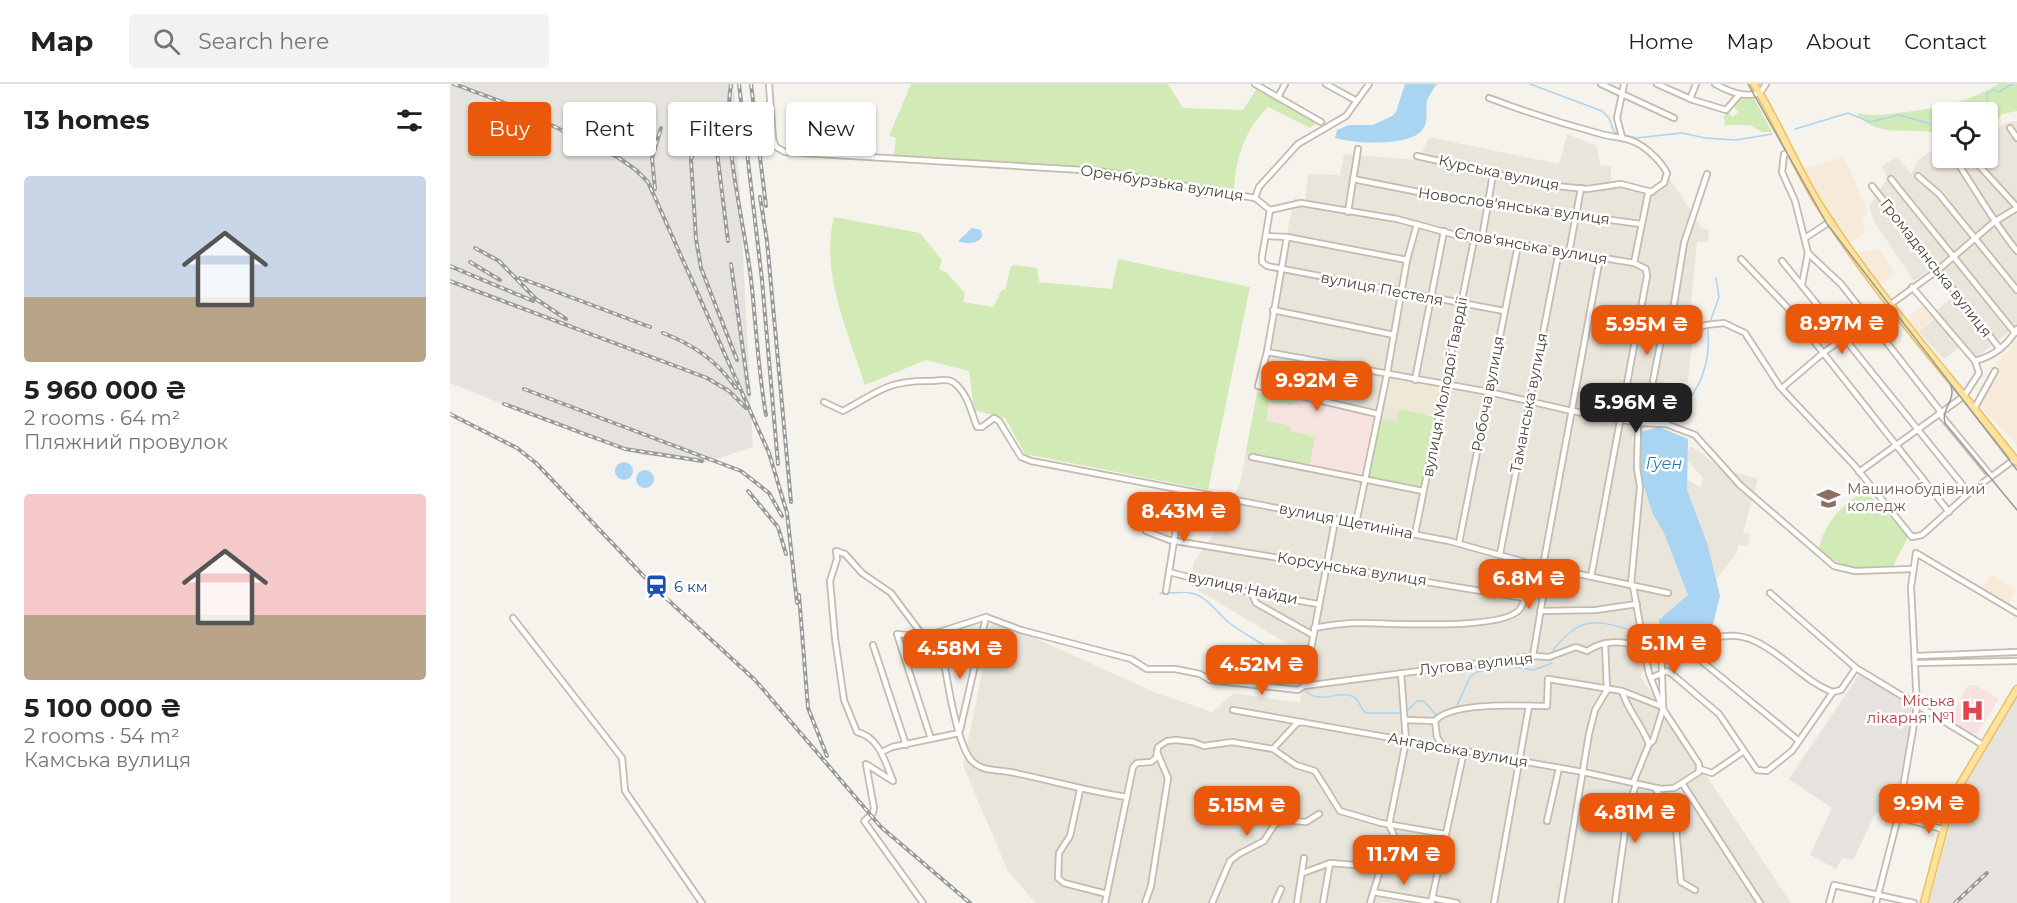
<!DOCTYPE html>
<html lang="en">
<head>
<meta charset="utf-8">
<style>
	body { margin:0; font-family:Montserrat,sans-serif; background:#f2f2f2; color:#202124; height:100vh; display:flex; flex-direction:column; font-size:22px; white-space:nowrap }
	* { box-sizing:border-box; margin:0 }
	p { font-size:20px; color:#757577 }
	.icon { flex:none; width:33px; height:33px; fill:none; stroke:currentColor; stroke-width:2; stroke-linecap:round; stroke-linejoin:round }
	.map { position:relative; flex:1; overflow:hidden }
	.drawer { display:flex; flex-direction:column; background:#fff; width:450px }
	.drawer>* { flex:none }
	.hud { position:absolute; left:18px; top:18px; width:570px; height:54px; display:flex; gap:12px }
	.tools { position:absolute; left:1482px; top:18px; display:grid; gap:12px }
	.tools a { display:grid; place-items:center; width:66px; height:66px; border-radius:6px; background:#fff; box-shadow:0 2px 4px #0004; font-size:30px }
	.price { position:absolute; translate:-50% -51px; padding:0 14px; border-radius:12px; background:#ea580c; color:#fff; font-size:20px; line-height:39px; filter:drop-shadow(0 2px 3px #0008) }
	.price::after { content:''; position:absolute; left:50%; top:36px; width:18px; height:14px; margin-left:-9px; background:inherit; clip-path:polygon(0 0,100% 0,50% 100%) }
	.price.active { background:#222; color:#fff }
	ul { padding:0; list-style:none }
	li { display:grid; align-content:center; gap:12px; height:318px; padding:0 24px }
	li span { display:grid; place-items:center; height:186px; border-radius:6px; color:#555 }
	li>.icon { margin-inline-start:auto }
	span .icon { width:108px; height:108px; fill:#fffc; stroke-width:1 }
	li b { font-size:26px }
	h2 { display:flex; justify-content:space-between; align-items:center; height:72px; padding:0 24px; font-size:26px }
	.tag { padding:0 21px; border-radius:6px; background:#fff; box-shadow:0 2px 4px #0004; font-size:21px; line-height:54px }
	.tag.active { background:#ea580c; color:#fff }
	header { display:flex; align-items:center; gap:36px; box-sizing:border-box; height:84px; padding:0 30px; background:#fff; border-bottom:2px solid #e0e0e0 }
	header strong { font-size:28px }
	nav { display:flex; gap:33px; margin-inline-start:auto; font-size:21px }
	.search { width:420px; height:54px; background:#f2f2f2; display:flex; align-items:center; gap:15px; box-sizing:border-box; padding:0 21px; border-radius:6px; color:#757577; font-size:22px }
	main { display:flex; flex:1; min-height:0 }
	.map>svg:first-child { display:block }
</style>
</head>
<body>
<header>
<strong>Map</strong>
<div class="search"><svg class="icon" aria-label="search" viewBox="0 0 24 24"><circle cx="10" cy="10" r="6"/><path d="M15 15l6 6"/></svg>Search here</div>
<nav><a>Home</a><a>Map</a><a>About</a><a>Contact</a></nav>
</header>
<main>
<section class="drawer">
<h2>13 homes<svg class="icon" aria-label="filters" viewBox="0 0 24 24"><path d="M4 7h16M4 17h16"/><circle cx="9" cy="7" r="2"/><circle cx="15" cy="17" r="2"/></svg></h2>
<ul>
<li><span style="background:linear-gradient(#c9d6e8 65%,#b9a48a 0)"><svg class="icon" aria-label="home" viewBox="0 0 24 24"><path d="M3 11l9-7 9 7M6 9v11h12V9"/></svg></span><div><b>5 960 000 ₴</b><p>2 rooms · 64 m²</p><p>Пляжний провулок</p></div></li>
<li><span style="background:linear-gradient(#f6c9c9 65%,#b9a48a 0)"><svg class="icon" aria-label="home" viewBox="0 0 24 24"><path d="M3 11l9-7 9 7M6 9v11h12V9"/></svg></span><div><b>5 100 000 ₴</b><p>2 rooms · 54 m²</p><p>Камська вулиця</p></div></li>
</ul>
</section>
<div class="map">
<svg width="1567" height="819" viewBox="0 0 1567 819">
	<rect width="100%" height="100%" fill="#f6f3ec"/>
	<g fill="#eae5da">
		<polygon points="1567,37 1567,241 1526,274 1515,260 1494,275 1469,248 1488,232 1485,228 1503,213 1481,185 1464,197 1425,139 1419,123 1437,94 1432,82 1447,73 1461,90 1468,76 1481,67 1492,67 1492,74 1538,74 1538,49 1556,39"/>
		<polygon points="1117,50 1147,62 1150,81 1161,83 1161,98 1181,99 1199,105 1210,99 1215,87 1252,144 1259,146 1258,158 1247,158 1241,220 1236,243 1244,241 1238,298 1215,295 1212,303 1194,301 1181,359 1191,361 1226,389 1250,403 1253,394 1235,374 1241,362 1273,385 1308,395 1293,448 1300,450 1298,462 1288,461 1287,469 1190,592 1341,819 586,819 558,787 513,682 543,535 704,608 762,628 784,609 850,619 855,591 840,587 843,563 741,502 744,478 765,448 790,399 844,114 855,116 858,90 890,91 894,70 969,76 979,53 1109,80"/>
	</g>
	<g fill="#f7ead8">
		<polygon points="1394,73 1418,129 1410,136 1416,148 1398,159 1352,85"/>
		<polygon points="1429,166 1445,190 1429,202 1404,168"/>
		<polygon points="1474,221 1484,234 1467,249 1456,235"/>
		<polygon points="1567,256 1567,362 1530,322 1532,313 1548,288 1543,283"/>
		<polygon points="1541,491 1565,505 1557,523 1530,507"/>
	</g>
	<g fill="#e6e2dd">
		<polygon points="0,0 284,0 303,363 258,378 191,371 143,356 0,299"/>
		<polygon points="1410,589 1465,624 1445,733 1426,728 1403,776 1392,774 1386,785 1360,771 1382,724 1339,695"/>
		<polygon points="1567,612 1567,819 1479,819 1503,731 1512,706"/>
	</g>
	<polygon fill="#efe8d6" points="939,293 990,303 985,333 933,322"/>
	<g fill="#f6e3e0">
		<polygon points="808,306 926,331 914,394 796,368"/>
		<polygon points="1518,601 1525,601 1549,615 1525,654 1498,638"/>
	</g>
	<g fill="#d2eab5">
		<path d="M461,0H718L733,24L793,26L807,4L868,38L860,44L818,23C794,47 785,75 784,108L649,84L444,71L446,54L439,52Z"/>
		<path d="M1549,0H1567V27L1552,30L1538,47V28H1492V51C1464,41 1432,56 1408,32V29C1425,33 1438,30 1455,28C1490,24 1517,18 1549,0Z"/>
		<polygon points="1287,13 1304,14 1322,48 1312,48 1300,41 1275,41 1274,32 1277,28 1283,33 1288,28 1284,23"/>
		<path d="M384,133L470,149L492,176L489,185L496,188L515,209L513,218L543,223L552,205L555,206L561,182L564,181L587,184L589,198L662,205L668,175L800,203L758,406L575,370L555,334L524,326L519,287L476,276L415,301C398,248 370,189 384,133Z"/>
		<polygon points="807,309 849,317 842,321 819,318 816,337 841,342 840,347 865,353 859,383 796,368"/>
		<polygon points="949,325 985,333 971,404 917,395 929,335 947,337"/>
		<path d="M1416,407L1458,453L1442,484C1411,484 1396,486 1369,468C1370,444 1394,417 1416,407Z"/>
	</g>
	<g fill="#a9d4f2">
		<path d="M955,0H987C983,5 979,11 977,17C975,26 979,37 973,45C961,63 904,60 885,54L887,46L899,41H923L942,32L946,28Z"/>
		<path d="M522,144L531,146L532,153C525,161 517,160 508,157Z"/>
		<path d="M1209,343L1238,355L1237,406L1258,462L1270,512L1262,544C1246,559 1224,560 1209,542V536L1238,511L1214,449L1203,430L1189,388L1191,348Z"/>
		<circle cx="174" cy="387" r="9"/>
		<circle cx="195" cy="395" r="9"/>
	</g>
	<g fill="none" stroke-linecap="round" stroke-linejoin="round">
		<g stroke="#a9d4f2" stroke-width="1.5">
			<polyline points="1080,0 1152,27 1159,34 1164,48 1186,54 1232,49 1255,54 1286,56 1322,50"/>
			<polyline points="1538,38 1544,31 1537,18 1537,10 1543,6 1549,8 1562,0"/>
			<polyline points="1345,45 1398,29 1420,38 1449,31 1484,41 1492,40"/>
			<polyline points="1260,238 1269,213 1266,194"/>
			<path d="M1227,335C1248,303 1261,286 1258,246"/>
			<path d="M710,509C720,510 732,507 741,509C756,512 767,528 777,537C795,552 817,560 834,576C844,586 847,601 858,609C873,620 888,606 902,612C910,615 910,625 916,629H951"/>
			<polyline points="1197,547 1209,542"/>
			<path d="M1103,566C1131,532 1144,535 1184,547"/>
			<polyline points="1006,624 1020,593 1027,588 1059,582 1084,586 1102,579"/>
			<polyline points="956,628 967,617 974,617 987,632"/>
			<polyline points="992,634 1001,630"/>
		</g>
		<defs>
			<g id="minor">
				<polyline points="319,0 323,55 326,63 335,68 649,87 805,114 820,126 812,173 812,178 817,182 1054,227"/>
				<polyline points="805,0 871,38"/>
				<polyline points="876,0 905,16"/>
				<polyline points="1151,0 1224,34"/>
				<polyline points="1207,0 1243,16 1276,26 1290,10"/>
				<path d="M1265,0C1280,8 1294,14 1310,9L1316,0"/>
				<polyline points="828,13 835,0"/>
				<path d="M1039,14C1076,28 1113,40 1151,50C1165,54 1179,53 1192,62C1201,68 1212,79 1217,89L1214,99L1198,110L1184,179"/>
				<polyline points="1240,15 1246,0"/>
				<polyline points="1560,44 1567,54"/>
				<polyline points="1172,53 1167,34 1174,0"/>
				<polyline points="1341,68 1334,70 1332,88 1345,117 1358,169 1391,200 1491,328"/>
				<polyline points="967,72 1095,101 1137,105 1171,100 1202,108"/>
				<polyline points="1522,74 1567,123"/>
				<path d="M1509,81C1528,110 1545,140 1567,167"/>
				<polyline points="1468,92 1489,110 1567,206"/>
				<polyline points="903,95 1004,115 1191,140"/>
				<polyline points="1441,95 1565,249"/>
				<polyline points="1422,102 1550,265"/>
				<polyline points="805,114 809,103 848,60 896,32 919,0"/>
				<polyline points="820,126 851,119 947,135 1024,156 1032,154 1184,179 1196,185 1197,192 1141,493"/>
				<polyline points="898,128 908,65"/>
				<polyline points="817,152 837,153 957,176"/>
				<polyline points="837,153 817,268 808,302 928,330"/>
				<polyline points="1032,154 1043,90"/>
				<polyline points="1355,154 1381,137"/>
				<polyline points="1119,169 1131,104"/>
				<polyline points="1291,175 1337,223 1499,428"/>
				<polyline points="1332,177 1519,409"/>
				<polyline points="1352,200 1358,169"/>
				<polyline points="1462,203 1525,277"/>
				<polyline points="823,226 944,251"/>
				<polyline points="1187,251 1230,250 1256,241 1274,239 1295,249 1330,303 1404,381 1462,453 1472,451 1519,409 1565,375"/>
				<polyline points="1219,251 1234,159 1257,90"/>
				<polyline points="817,268 1039,308 1122,327 1190,339 1216,340 1245,351 1290,401 1384,482 1405,487 1462,485"/>
				<polyline points="965,296 994,147"/>
				<polyline points="1203,297 1212,251"/>
				<polyline points="1332,304 1373,269 1488,186 1544,138 1567,124"/>
				<path d="M374,318L393,327C428,308 438,296 480,297C488,297 496,294 503,298C518,309 521,328 527,343H532L544,334L549,337L571,373L581,377L999,457L1082,480L1218,509"/>
				<polyline points="1524,325 1545,287"/>
				<polyline points="1489,329 1541,392"/>
				<polyline points="802,373 973,407"/>
				<path d="M1409,388L1514,312L1529,289L1525,277C1544,272 1557,262 1567,245"/>
				<polyline points="906,439 937,290 957,176 967,140"/>
				<polyline points="696,447 719,456 1074,514"/>
				<polyline points="965,450 1024,156"/>
				<polyline points="1009,459 1068,161"/>
				<polyline points="1050,470 1109,167"/>
				<polyline points="1093,482 1150,174"/>
				<polyline points="719,488 788,506 868,520"/>
				<polyline points="1181,500 1190,403 1187,384 1188,339"/>
				<polyline points="716,507 732,407"/>
				<polyline points="801,508 806,519 863,551"/>
				<polyline points="1320,509 1406,584 1533,661"/>
				<polyline points="1090,527 1146,526 1187,520"/>
				<polyline points="63,534 172,674 175,707 252,819"/>
				<path d="M864,544C880,541 895,539 911,539C939,539 1054,547 1070,525C1078,514 1079,493 1082,480"/>
				<path d="M489,548C494,575 505,660 522,677C533,688 546,685 560,688C600,696 636,707 677,713"/>
				<polyline points="1155,559 1157,606"/>
				<polyline points="423,561 456,661"/>
				<path d="M1246,564C1252,562 1257,556 1262,555C1313,538 1341,593 1383,608"/>
				<polyline points="1246,564 1249,575 1349,657"/>
				<polyline points="1194,566 1211,559 1246,564"/>
				<polyline points="1083,572 1098,483"/>
				<polyline points="1466,572 1567,568"/>
				<polyline points="1466,579 1567,577"/>
				<polyline points="1201,594 1217,587 1222,590 1269,630 1307,686 1317,687 1342,667 1383,608"/>
				<path d="M854,602L1083,572L1099,573L1126,563L1137,567C1155,555 1173,557 1193,563"/>
				<path d="M1172,607C1178,627 1192,641 1199,660L1183,699"/>
				<polyline points="1383,608 1391,606 1406,584"/>
				<polyline points="783,626 1133,688 1211,705 1224,704 1249,688 1249,680 1213,625 1199,590 1183,502"/>
				<polyline points="956,636 985,637"/>
				<polyline points="510,646 536,533"/>
				<polyline points="481,655 447,550 474,553 536,533 571,546 681,575 697,585 725,585 750,590 760,596 848,606 854,602 885,437"/>
				<polyline points="1199,660 1203,657 1213,625"/>
				<path d="M993,663L987,653L985,637C1001,617 1072,622 1097,622L1098,595L1172,607L1213,623L1211,559"/>
				<polyline points="823,665 846,681 865,687 890,727 931,739 995,750"/>
				<polyline points="432,668 442,663 509,649"/>
				<polyline points="1250,685 1262,689 1294,667"/>
				<polyline points="1232,699 1310,819"/>
				<polyline points="1205,704 1225,734 1231,798 1245,806"/>
				<polyline points="630,706 620,752 609,769 608,794 614,799 657,810"/>
				<polyline points="1448,733 1492,745"/>
				<polyline points="1097,737 1109,684"/>
				<polyline points="853,789 880,779 930,783"/>
				<polyline points="923,808 981,818"/>
				<polyline points="982,814 1007,819"/>
				<path d="M473,819L414,737L423,729L424,724L416,680L443,697C435,677 429,653 407,648L394,616L385,554L380,497L387,475L386,467L395,470L412,489L441,509L474,553"/>
				<polyline points="655,819 683,683 687,679 701,678 706,674 708,663 717,657 726,656 743,658 754,662 782,658 823,665 847,639 853,638"/>
				<polyline points="695,819 701,802 718,694 707,668"/>
				<polyline points="762,819 780,777 789,770 814,757 825,740 834,736 856,738 869,730"/>
				<polyline points="825,819 831,805"/>
				<polyline points="847,819 854,774"/>
				<polyline points="873,819 880,779"/>
				<polyline points="920,819 934,773 945,754 939,741 956,657 951,589"/>
				<polyline points="981,819 1014,667"/>
				<polyline points="1044,819 1079,622"/>
				<polyline points="1111,819 1139,650 1145,626 1157,606"/>
				<polyline points="1165,819 1178,725 1186,700"/>
				<polyline points="1379,819 1384,801 1464,819"/>
				<polyline points="1426,819 1448,733 1467,622 1461,503 1466,469 1567,529"/>
			</g>
			<g id="major">
				<path d="M1304,0C1328,38 1344,79 1367,117C1425,210 1500,292 1567,378"/>
				<polyline points="1474,819 1502,714 1567,605"/>
			</g>
		</defs>
		<use href="#minor" stroke="#c2bbae" stroke-width="8"/>
		<use href="#major" stroke="#e6c16a" stroke-width="9"/>
		<use href="#minor" stroke="#fff" stroke-width="4.5"/>
		<use href="#major" stroke="#ffe39c" stroke-width="6"/>
		<g stroke="#9a9a9a" stroke-width="1.5">
			<polyline points="1298,0 1377,140 1567,386"/>
			<path d="M1501,302C1506,317 1491,324 1495,339L1567,426"/>
		</g>
		<defs>
			<g id="rail">
				<polyline points="4,0 60,21 169,74 186,86 198,98 319,369 337,429 347,519"/>
				<path d="M281,0C272,58 294,136 301,195C306,240 308,286 316,331"/>
				<polyline points="289,0 312,196 328,380"/>
				<polyline points="301,0 316,122"/>
				<polyline points="275,20 267,68 278,157"/>
				<polyline points="41,25 88,44"/>
				<polyline points="261,30 246,57 241,76 246,155 251,184 287,276"/>
				<polyline points="205,105 202,74 211,44"/>
				<polyline points="310,113 317,157 341,418"/>
				<polyline points="25,164 49,177 86,215 116,235"/>
				<polyline points="20,178 50,196"/>
				<polyline points="281,180 299,310"/>
				<polyline points="0,182 83,217"/>
				<polyline points="70,194 200,243"/>
				<polyline points="0,197 257,294 279,307 296,324"/>
				<path d="M213,249C244,261 266,276 286,304"/>
				<polyline points="74,305 291,387 319,409 332,432"/>
				<polyline points="54,320 175,365 252,377"/>
				<polyline points="0,330 67,364 86,379 205,504 305,596 431,743 520,819"/>
				<polyline points="298,407 328,443 336,470"/>
				<polyline points="349,511 358,624 377,672"/>
				<polyline points="1505,819 1537,789"/>
			</g>
		</defs>
		<use href="#rail" stroke="#9a9a9a" stroke-width="4"/>
		<use href="#rail" stroke="#fff" stroke-width="1.5" stroke-dasharray="4.5" stroke-linecap="butt"/>
	</g>
	<defs>
		<symbol id="university-bare" viewBox="-9 -9 18 18"><path d="M0-5L7-2L0 1L-7-2ZM-4 1L0 2.5L4 1V4Q0 6-4 4Z" fill="#8d6e63" stroke="#fff" stroke-width="2.5" paint-order="stroke"/></symbol>
		<symbol id="station-bare" viewBox="-9 -9 18 18"><path d="M-3-6H3Q5-6 5-4V2Q5 4 3 4L4.5 6H3L1.5 4h-3L-3 6H-4.5L-3 4Q-5 4-5 2V-4Q-5-6-3-6ZM-3.5-4v3h7v-3ZM-3.5 1v1.5H-2V1ZM2 1v1.5H3.5V1Z" fill="#1a4fb4" stroke="#fff" stroke-width="2.5" paint-order="stroke"/></symbol>
		<symbol id="hospital-bare" viewBox="-9 -9 18 18"><path d="M-5-5h3v3.5h4V-5h3V5h-3V1.5h-4V5h-3Z" fill="#e0444e" stroke="#fff" stroke-width="2.5" paint-order="stroke"/></symbol>
	</defs>
	<g fill-rule="evenodd">
		<use href="#university-bare" x="1362" y="398" width="33" height="33"/>
		<use href="#station-bare" x="190" y="486" width="33" height="33"/>
		<use href="#hospital-bare" x="1506" y="610" width="33" height="33"/>
	</g>
	<g text-anchor="middle" stroke-width="5" stroke-linejoin="round" paint-order="stroke">
		<g font-size="15" fill="#4b4439" stroke="#fff">
			<text transform="translate(1049 89) rotate(12)" y="5">Курська вулиця</text>
			<text transform="translate(712 99) rotate(9)" y="5">Оренбурзька вулиця</text>
			<text transform="translate(1064 122) rotate(8)" y="5">Новослов'янська вулиця</text>
			<text transform="translate(1081 162) rotate(10)" y="5">Слов'янська вулиця</text>
			<text transform="translate(1486 184) rotate(52)" y="5">Громадянська вулиця</text>
			<text transform="translate(932 205) rotate(11)" y="5">вулиця Пестеля</text>
			<text transform="translate(995 303) rotate(-79)" y="5">вулиця Молодої Гвардії</text>
			<text transform="translate(1038 310) rotate(-79)" y="5">Робоча вулиця</text>
			<text transform="translate(1079 319) rotate(-79)" y="5">Таманська вулиця</text>
			<text transform="translate(896 437) rotate(11)" y="5">вулиця Щетиніна</text>
			<text transform="translate(902 485) rotate(9)" y="5">Корсунська вулиця</text>
			<text transform="translate(793 504) rotate(12)" y="5">вулиця Найди</text>
			<text transform="translate(1026 580) rotate(-6)" y="5">Лугова вулиця</text>
			<text transform="translate(1008 666) rotate(10)" y="5">Ангарська вулиця</text>
		</g>
		<g font-size="15" fill="#785e54" stroke="#fff" text-anchor="start">
			<text x="1397" y="410">Машинобудівний<tspan x="1397" dy="17">коледж</tspan></text>
		</g>
		<g font-size="15" fill="#164399" stroke="#fff" text-anchor="start">
			<text x="224" y="508">6 км</text>
		</g>
		<g font-size="15" fill="#be3a42" stroke="#fff" text-anchor="end">
			<text x="1505" y="622">Міська<tspan x="1505" dy="17">лікарня №1</tspan></text>
		</g>
		<g font-size="16" font-style="italic" fill="#2e7ab2" stroke="#fff">
			<text x="1214" y="385">Гуен</text>
		</g>
	</g>
</svg>
<div class="tools">
<a><svg class="icon" aria-label="locate" viewBox="0 0 24 24"><circle cx="12" cy="12" r="6"/><path d="M12 2v4M12 18v4M2 12h4M18 12h4"/></svg></a>
</div>
<b class="price" style="left:1392px;top:271px">8.97M ₴</b>
<b class="price" style="left:1197px;top:272px">5.95M ₴</b>
<b class="price" style="left:867px;top:328px">9.92M ₴</b>
<b class="price active" style="left:1186px;top:350px">5.96M ₴</b>
<b class="price" style="left:734px;top:459px">8.43M ₴</b>
<b class="price" style="left:1079px;top:526px">6.8M ₴</b>
<b class="price" style="left:1224px;top:591px">5.1M ₴</b>
<b class="price" style="left:510px;top:596px">4.58M ₴</b>
<b class="price" style="left:812px;top:612px">4.52M ₴</b>
<b class="price" style="left:1479px;top:751px">9.9M ₴</b>
<b class="price" style="left:797px;top:753px">5.15M ₴</b>
<b class="price" style="left:1185px;top:760px">4.81M ₴</b>
<b class="price" style="left:954px;top:802px">11.7M ₴</b>
<div class="hud">
<a class="tag active">Buy</a>
<a class="tag">Rent</a>
<a class="tag">Filters</a>
<a class="tag">New</a>
</div>
</div>
</main>
</body>
</html>
